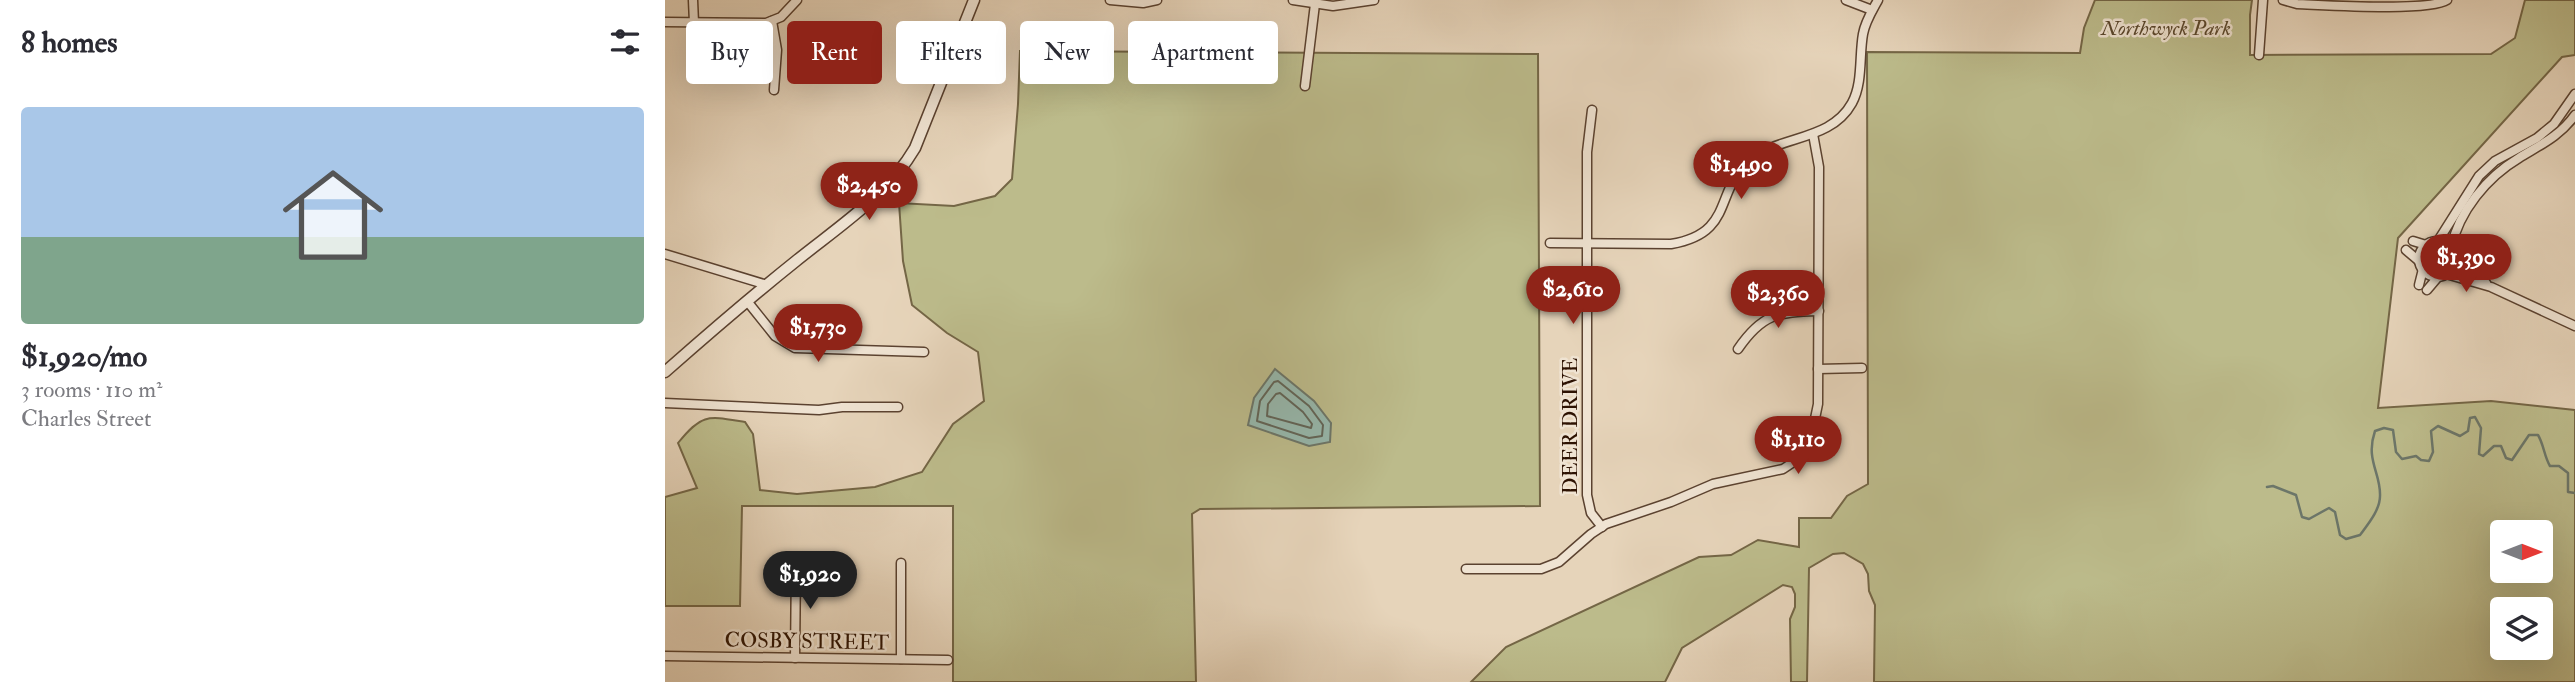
<!DOCTYPE html>
<html lang="en">
<head>
<meta charset="utf-8">
<style>
	body { margin:0; font-family:"IM FELL Double Pica",serif; background:#f2f2f3; color:#2b2b33; height:100vh; display:flex; flex-direction:column; font-size:26px; white-space:nowrap }
	* { box-sizing:border-box; margin:0 }
	p { font-size:23px; color:#7c7c81 }
	.icon { flex:none; width:38px; height:38px; fill:none; stroke:currentColor; stroke-width:2; stroke-linecap:round; stroke-linejoin:round }
	.map { position:relative; flex:1; overflow:hidden }
	.panel { display:flex; flex-direction:column; background:#fff; width:665px }
	.panel>* { flex:none }
	.guide { position:absolute; left:21px; top:21px; width:665px; height:63px; display:flex; gap:14px }
	.needle { width:46px; rotate:90deg }
	.buttons { position:absolute; left:1825px; top:520px; display:grid; gap:14px }
	.buttons a { display:grid; place-items:center; width:63px; height:63px; border-radius:7px; background:#fff; box-shadow:0 7px 28px #0002; font-size:35px }
	.price { position:absolute; translate:-50% -60px; padding:0 16px; border-radius:24px; background:#8f2418; color:#fff; font-size:23px; line-height:46px; filter:drop-shadow(0 2px 4px #0008) }
	.price::after { content:''; position:absolute; left:50%; top:42px; width:21px; height:16px; margin-left:-10px; background:inherit; clip-path:polygon(0 0,100% 0,50% 100%) }
	.price.current { background:#222; color:#fff }
	ul { padding:0; list-style:none }
	li { display:grid; align-content:center; gap:14px; height:371px; padding:0 21px }
	li+li { border-top:2px solid #e1e1e2 }
	li span { display:grid; place-items:center; height:217px; border-radius:7px; color:#555 }
	li>.icon { margin-inline-start:auto }
	span .icon { width:126px; height:126px; fill:#fffc; stroke-width:1 }
	li b { font-size:30px }
	h2 { display:flex; justify-content:space-between; align-items:center; height:84px; padding:0 21px; font-size:30px }
	.chip { padding:0 24px; border-radius:7px; background:#fff; box-shadow:0 7px 28px #0002; font-size:24px; line-height:63px }
	.chip.current { background:#8f2418; color:#fff }
	main { display:flex; flex:1; min-height:0 }
	.map>svg:first-child { display:block }
</style>
</head>
<body>
<main>
<section class="panel">
<h2>8 homes<svg class="icon" aria-label="filters" viewBox="0 0 24 24"><path d="M4 7h16M4 17h16"/><circle cx="9" cy="7" r="2"/><circle cx="15" cy="17" r="2"/></svg></h2>
<ul>
<li><span style="background:linear-gradient(#a9c7e8 60%,#7fa58c 0)"><svg class="icon" aria-label="home" viewBox="0 0 24 24"><path d="M3 11l9-7 9 7M6 9v11h12V9"/></svg></span><div><b>$1,920/mo</b><p>3 rooms · 110 m²</p><p>Charles Street</p></div></li>
</ul>
</section>
<div class="map">
<svg width="1910" height="682" viewBox="0 0 1910 682">
	<rect width="100%" height="100%" fill="#e6d4ba"/>
	<filter id="stains"><feTurbulence type="fractalNoise" baseFrequency=".00286" numOctaves="4"/><feColorMatrix values="0 0 0 0 .2 0 0 0 0 .09 0 0 0 0 .02 0 0 0 .5 -.17"/></filter>
	<radialGradient id="worn" r=".72"><stop offset=".6" stop-color="#630" stop-opacity="0"/><stop offset="1" stop-color="#630" stop-opacity=".3"/></radialGradient>
	<g fill="#bcbb8b" stroke="#746646" stroke-width="2" fill-rule="evenodd">
		<path d="M1430,0H1587L1585,15V55L1826,54L1850,38L1860,0H1910V55L1897,57L1733,238L1713,408L1826,401L1910,410V682H1209L1210,605L1204,591L1203,574L1198,564L1179,553L1168,554L1144,568L1142,682H1126L1125,619L1130,607V594L1127,587L1118,585L1017,648L1000,682H806L841,647L1034,557L1066,555L1093,540L1134,547V518H1166L1182,496L1203,484L1202,52L1415,53L1419,28ZM1838,532H1876V570H1838ZM1838,609H1876V648H1838Z"/>
		<path d="M355,51L873,54L875,506L535,509L527,514L531,682H288V506H77L75,606H0V497L32,488L13,443C37,413 43,416 80,422L88,434L95,490L132,494L210,487L257,472L288,424L319,401L313,352L282,333L247,305L238,261L234,203L289,206L330,196L347,179L353,104Z"/>
	</g>
	<polygon fill="#96b8ad" stroke="#6c7669" stroke-width="2" points="610,369 649,401 666,423 665,442 644,446 583,425 589,398"/>
	<g fill="none" stroke-linecap="round" stroke-linejoin="round">
		<g stroke="#626558" stroke-width="2">
			<polygon points="613,381 644,406 658,425 657,436 644,438 592,421 595,401 609,382"/>
			<polygon points="615,393 638,412 647,424 646,428 602,416 603,404 611,394"/>
		</g>
		<path stroke="#6c7669" stroke-width="2.5" d="M1602,487L1608,486L1631,495L1637,517L1644,519L1664,508L1670,512L1675,535L1681,539L1695,535C1703,524 1715,510 1715,496C1716,473 1700,460 1710,431L1719,428L1728,430L1731,452L1737,459L1751,456L1756,460L1764,461L1768,452L1766,431L1773,426L1795,436L1803,431L1805,418L1810,417L1816,428L1814,454L1818,456L1829,446H1836L1841,458L1847,460L1864,435H1873C1879,445 1879,456 1885,466H1894L1903,473V492L1910,493"/>
		<defs>
			<g id="minor">
				<polyline points="28,0 29,23"/>
				<polyline points="445,0 478,3 492,0"/>
				<polyline points="628,0 668,6 709,0"/>
				<polyline points="1181,0 1207,10"/>
				<path d="M1618,0L1632,4C1660,5 1764,12 1782,0"/>
				<polyline points="107,21 112,50 109,90"/>
				<polyline points="0,22 101,23 116,17 132,0"/>
				<polyline points="1594,55 1598,0"/>
				<polyline points="640,86 650,4"/>
				<polyline points="927,110 922,152 922,495 926,513 937,527"/>
				<polyline points="1748,241 1761,245"/>
				<polyline points="1773,241 1814,176 1830,161 1872,138 1889,124 1910,94"/>
				<circle cx="1772" cy="259" r="18"/>
				<path d="M885,243L1006,244C1071,233 1048,190 1086,159C1117,135 1166,141 1187,103C1198,83 1194,56 1198,34C1200,22 1207,11 1213,0"/>
				<path d="M1786,248C1794,211 1822,177 1854,158C1875,145 1895,136 1910,115"/>
				<polyline points="1741,250 1754,261"/>
				<polyline points="0,254 102,285"/>
				<polyline points="1790,257 1821,283"/>
				<polyline points="1781,274 1826,287 1910,326"/>
				<polyline points="1754,285 1758,269"/>
				<polyline points="1762,290 1773,277"/>
				<polyline points="82,301 110,336 130,348 259,352"/>
				<path d="M1073,349C1097,314 1112,312 1154,311"/>
				<polyline points="1153,369 1197,368"/>
				<polyline points="0,403 154,410 177,407 233,407"/>
				<polyline points="236,563 236,659"/>
				<polyline points="801,569 876,569 894,562 926,534 941,524 1006,502 1048,484 1118,469 1130,461 1146,438 1153,404 1154,167 1148,134"/>
				<polyline points="0,656 283,660"/>
				<polyline points="130,658 131,564"/>
			</g>
			<path id="tertiary" d="M0,372C43,334 86,297 131,261C173,227 222,196 250,148L309,0"/>
		</defs>
		<use href="#minor" stroke="#5b4230" stroke-width="11"/>
		<use href="#tertiary" stroke="#5b4230" stroke-width="13"/>
		<use href="#minor" stroke="#efe3d2" stroke-width="8"/>
		<use href="#tertiary" stroke="#efe3d2" stroke-width="10"/>
	</g>
	<g text-anchor="middle" stroke-width="5" stroke-linejoin="round" paint-order="stroke">
		<g font-size="21" font-style="italic" fill="#58452b" stroke="#efe3d2">
			<text x="1501" y="35">Northwyck Park</text>
		</g>
		<g font-size="21" fill="#2d1202" stroke="#efe3d2">
			<text transform="translate(905 426) rotate(-90)" y="7">DEER DRIVE</text>
			<text transform="translate(142 641) rotate(1)" y="7">COSBY STREET</text>
		</g>
	</g>
	<rect width="100%" height="100%" filter="url(#stains)"/>
	<rect width="100%" height="100%" fill="url(#worn)"/>
</svg>
<div class="buttons">
<a><svg class="needle" viewBox="-14 -14 28 28"><path d="M0-13l5 13h-10z" fill="#e53935"/><path d="M0 13l5-13h-10z" fill="#7c7c81"/></svg></a>
<a><svg class="icon" aria-label="layers" viewBox="0 0 24 24"><path d="M12 4l9 5-9 5-9-5zM3 14l9 5 9-5"/></svg></a>
</div>
<b class="price" style="left:1076px;top:201px">$1,490</b>
<b class="price" style="left:204px;top:222px">$2,450</b>
<b class="price" style="left:1801px;top:294px">$1,390</b>
<b class="price" style="left:908px;top:326px">$2,610</b>
<b class="price" style="left:1113px;top:330px">$2,360</b>
<b class="price" style="left:153px;top:364px">$1,730</b>
<b class="price" style="left:1133px;top:476px">$1,110</b>
<b class="price current" style="left:145px;top:611px">$1,920</b>
<div class="guide">
<a class="chip">Buy</a>
<a class="chip current">Rent</a>
<a class="chip">Filters</a>
<a class="chip">New</a>
<a class="chip">Apartment</a>
</div>
</div>
</main>
</body>
</html>
